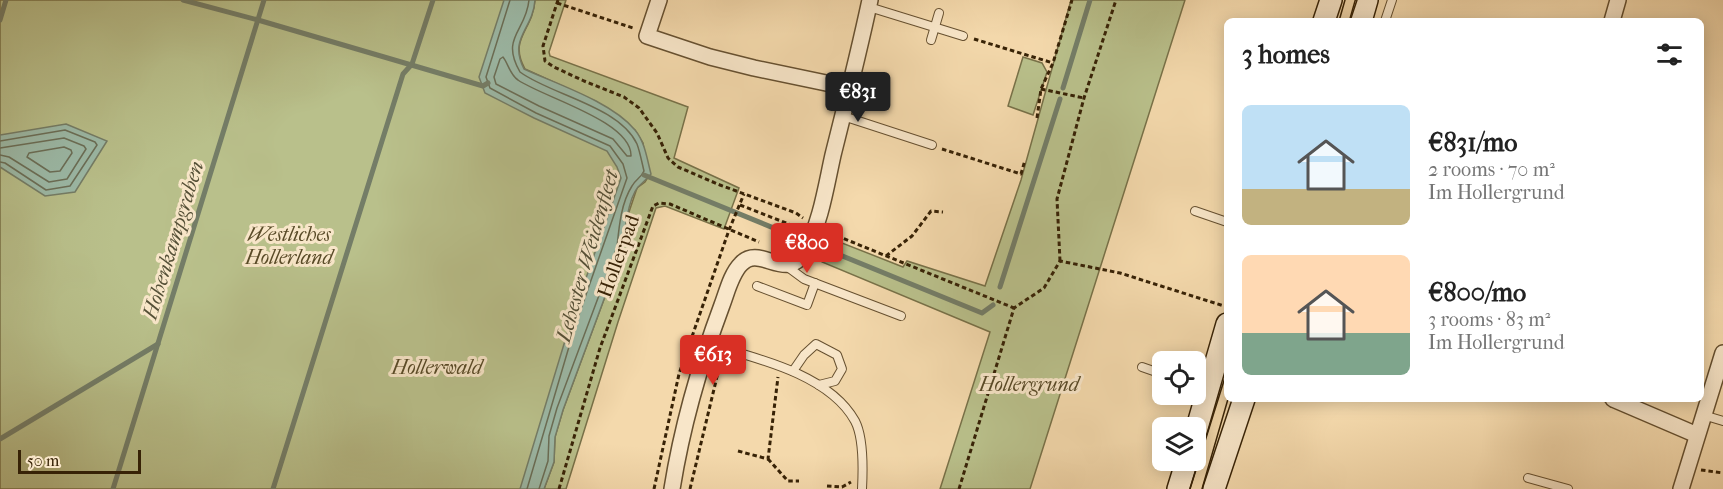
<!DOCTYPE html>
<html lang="en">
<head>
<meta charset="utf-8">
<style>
	body { margin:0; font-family:"IM FELL French Canon",serif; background:#f2f2f2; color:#222; height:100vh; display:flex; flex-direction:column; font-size:22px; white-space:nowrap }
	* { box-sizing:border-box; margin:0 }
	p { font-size:20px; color:#767676 }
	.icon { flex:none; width:33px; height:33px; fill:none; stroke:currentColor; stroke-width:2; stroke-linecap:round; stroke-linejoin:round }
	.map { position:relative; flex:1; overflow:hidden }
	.drawer { position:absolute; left:1224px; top:18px; width:480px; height:384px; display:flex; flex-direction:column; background:#fff; border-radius:9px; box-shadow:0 3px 15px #0003 }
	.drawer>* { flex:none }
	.fabs { position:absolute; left:1152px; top:351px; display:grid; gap:12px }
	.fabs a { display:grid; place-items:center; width:54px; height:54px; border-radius:9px; background:#fff; box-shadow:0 3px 15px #0003; font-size:30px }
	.scale { position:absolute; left:18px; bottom:15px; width:123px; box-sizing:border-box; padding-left:6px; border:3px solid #372206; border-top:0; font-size:16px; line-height:21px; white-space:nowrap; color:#372206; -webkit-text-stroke:4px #f8e6c9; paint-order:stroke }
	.price { position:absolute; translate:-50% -51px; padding:0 14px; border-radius:6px; background:#d93025; color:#fff; font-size:20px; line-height:39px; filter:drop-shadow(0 2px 3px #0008) }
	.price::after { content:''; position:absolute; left:50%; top:36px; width:18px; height:14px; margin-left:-9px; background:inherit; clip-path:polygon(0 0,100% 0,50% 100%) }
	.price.active { background:#222; color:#fff }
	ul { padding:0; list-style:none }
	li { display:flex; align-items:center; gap:18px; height:150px; padding:0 18px }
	li span { display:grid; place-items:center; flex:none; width:168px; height:120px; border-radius:9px; color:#555 }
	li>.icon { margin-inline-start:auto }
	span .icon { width:72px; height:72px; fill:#fffc; stroke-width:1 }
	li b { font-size:26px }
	h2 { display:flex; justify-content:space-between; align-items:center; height:72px; padding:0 18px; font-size:26px }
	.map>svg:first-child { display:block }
</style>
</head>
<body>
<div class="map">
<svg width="1723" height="489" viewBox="0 0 1723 489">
	<rect width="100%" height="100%" fill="#f4d9ac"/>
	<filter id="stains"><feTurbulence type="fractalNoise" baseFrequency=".00333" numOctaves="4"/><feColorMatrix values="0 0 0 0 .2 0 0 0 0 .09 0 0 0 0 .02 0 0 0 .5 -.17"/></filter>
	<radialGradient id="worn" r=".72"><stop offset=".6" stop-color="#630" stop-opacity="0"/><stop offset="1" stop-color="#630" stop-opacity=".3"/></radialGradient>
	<g fill="#b9c08b" stroke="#787148" stroke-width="1.5">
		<polygon points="0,0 515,0 491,81 615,124 637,173 536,489 0,489"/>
		<path d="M535,0H566L549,52L550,56L688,107L674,158L739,188L724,229L665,206L656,208L618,322L566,489H544L554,462L555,437L563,410L623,248L626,221L637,188L645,182L648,177L643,143L635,130L595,101L525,69C508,38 533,31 535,0Z"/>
		<polygon points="1071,0 1185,0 1030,489 940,489 990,332 822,262 818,254 822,243 832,239 903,267 907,261 985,286 1021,180"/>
		<polygon points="1023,57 1042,63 1047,72 1033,115 1008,106"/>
	</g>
	<g fill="#9cbaa8" stroke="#747d67" stroke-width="1.5">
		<path d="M504,0H535C533,30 508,38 524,69C557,84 612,102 635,130C645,142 647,159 651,174C648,178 641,184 638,187C628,199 624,233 623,248L563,410L555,437L554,462L544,489H520L571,321L621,178L617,167L607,151L534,118L485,93L479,77Z"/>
		<polygon points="66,124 107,141 75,192 45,196 0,167 0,135"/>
	</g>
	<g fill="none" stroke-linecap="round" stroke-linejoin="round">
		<g stroke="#6a6e57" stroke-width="1.5">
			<polyline points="510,0 486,77 490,88 536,113 610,146 623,164 627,178 576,323 527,489"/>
			<path d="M529,0C526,32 500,37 520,72C551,95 619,106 637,144C640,152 642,163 644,171C641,178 635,180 632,186C621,203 619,227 617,247L557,408L549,436L548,461L539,489"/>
			<path d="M503,57C508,63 510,75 518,80C542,97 632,121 631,156H627L613,139L539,106L496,84L494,77L500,59Z"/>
			<polyline points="0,141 65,130 95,142 97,145 70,186 46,190 5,163 0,162"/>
			<polygon points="64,147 71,150 72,153 60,171 50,172 27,157 29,153"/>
			<polyline points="0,148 64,138 84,146 86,149 67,179 49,182 9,157 0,155"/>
		</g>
		<g stroke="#747d67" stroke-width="5">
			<polyline points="183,0 258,20 483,86 488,83"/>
			<polyline points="0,20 6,0"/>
			<polyline points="1063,88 1090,0"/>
			<polyline points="644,175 982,313 993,305"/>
			<polyline points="1000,287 1060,99"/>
			<polyline points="0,439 158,344"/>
			<polyline points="113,489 264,0"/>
			<polyline points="273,489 403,74 412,64 433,0"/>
		</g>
		<defs>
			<g id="service">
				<polyline points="869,7 963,36"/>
				<polyline points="1385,21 1392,0"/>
				<polyline points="931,40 939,13"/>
				<polyline points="843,116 932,145"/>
				<polyline points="1195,211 1227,222"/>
				<polyline points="785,265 804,279 901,316"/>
				<polyline points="757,286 807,305 815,283"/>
				<path d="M708,344C756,358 829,374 855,421C864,438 863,470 862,489"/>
				<polyline points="1142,367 1162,374"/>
				<polyline points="793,371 804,355 816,344 837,355 842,369 835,381 819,385"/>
				<polyline points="1703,415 1723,421"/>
				<polyline points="1528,478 1568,489"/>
			</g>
			<g id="minor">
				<polyline points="659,0 647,36 710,57 754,68 850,88"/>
				<polyline points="1612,21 1618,0"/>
				<polyline points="1613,399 1697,435"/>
				<path d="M672,489C682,426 700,364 722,305C727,292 731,274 741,264C760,243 786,284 805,251C821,222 826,186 833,155C846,103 859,52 870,0"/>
				<polyline points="1681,489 1723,353"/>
			</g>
			<g id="secondary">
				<polyline points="1324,21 1331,0"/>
				<polyline points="1361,21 1367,0"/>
				<polyline points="1196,431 1227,324"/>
				<polyline points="1178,489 1187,460"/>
				<polyline points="1214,489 1244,399"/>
			</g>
		</defs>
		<use href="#service" stroke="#665030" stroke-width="10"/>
		<use href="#minor" stroke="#665030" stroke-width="18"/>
		<use href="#secondary" stroke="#372206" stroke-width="24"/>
		<g stroke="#372206" stroke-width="3" stroke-dasharray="4.5 3" stroke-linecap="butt">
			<polyline points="558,0 543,46 545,61 554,67 584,81 624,97 639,108 657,133 668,158 678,167 720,185 796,213 803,218"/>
			<polyline points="557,3 633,28"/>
			<polyline points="974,39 1053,63"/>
			<polyline points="1041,89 1084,98"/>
			<polyline points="1037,118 1041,89 1053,63 1072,0"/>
			<polyline points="942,149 1021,174 1025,160"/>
			<polyline points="740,205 799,228"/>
			<polyline points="830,233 1014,308"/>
			<polyline points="886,256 912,236 931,211 943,212"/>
			<polyline points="1060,261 1057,199 1084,98 1116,0"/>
			<polyline points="738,451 768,459 778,377"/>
			<polyline points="768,459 788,481 799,481"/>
			<polyline points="1701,470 1723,473"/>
			<polyline points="827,486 842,487 851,482"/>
			<polyline points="559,489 600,348 653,206 659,203 670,204 759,242"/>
			<polyline points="654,489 679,374 729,230 744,194"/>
			<polyline points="690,489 721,360"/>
			<polyline points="959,489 1014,308 1044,288 1060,261 1120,273 1224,306"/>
		</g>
		<use href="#service" stroke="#f8e6c9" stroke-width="8"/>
		<use href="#minor" stroke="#f8e6c9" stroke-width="15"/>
		<use href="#secondary" stroke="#f8e6c9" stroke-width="21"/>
		<g stroke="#372206" stroke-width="1.5">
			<polyline points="1339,21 1345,0"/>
			<polyline points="1350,21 1357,0"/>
			<polyline points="1190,489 1227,371"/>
			<polyline points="1202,489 1228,399"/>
		</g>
	</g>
	<g text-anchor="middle" stroke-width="6" stroke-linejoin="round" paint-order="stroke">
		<g font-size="20" font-style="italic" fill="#584a27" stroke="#f8e6c9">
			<text x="289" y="241">Westliches<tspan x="289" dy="23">Hollerland</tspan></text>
			<text x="437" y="374">Hollerwald</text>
			<text x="1029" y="391">Hollergrund</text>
		</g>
		<g font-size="20" fill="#372206" stroke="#f8e6c9">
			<text transform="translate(618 256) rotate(-70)" y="7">Hollerpad</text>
		</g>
		<g font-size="21" font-style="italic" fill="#555037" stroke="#f8e6c9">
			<text transform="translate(173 240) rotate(-73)" y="7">Hohenkampgraben</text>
			<text transform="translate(587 256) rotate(-74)" y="7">Lehester Weidenfleet</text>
		</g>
	</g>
	<rect width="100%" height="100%" filter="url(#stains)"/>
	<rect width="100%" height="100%" fill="url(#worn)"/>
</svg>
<div class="fabs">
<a><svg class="icon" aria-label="locate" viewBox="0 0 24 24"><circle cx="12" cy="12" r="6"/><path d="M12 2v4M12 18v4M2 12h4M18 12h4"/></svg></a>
<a><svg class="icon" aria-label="layers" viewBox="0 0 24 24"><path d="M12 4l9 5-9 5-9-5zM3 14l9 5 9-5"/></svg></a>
</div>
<div class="scale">50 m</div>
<b class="price active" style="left:858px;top:123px">€831</b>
<b class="price" style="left:807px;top:274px">€800</b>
<b class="price" style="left:713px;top:386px">€613</b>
<section class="drawer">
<h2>3 homes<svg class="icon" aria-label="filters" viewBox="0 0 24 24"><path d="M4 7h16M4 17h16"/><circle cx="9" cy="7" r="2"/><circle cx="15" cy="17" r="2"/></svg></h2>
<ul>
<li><span style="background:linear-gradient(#bfe0f5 70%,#c2b280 0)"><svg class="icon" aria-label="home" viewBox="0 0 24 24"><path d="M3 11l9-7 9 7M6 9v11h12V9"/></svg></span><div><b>€831/mo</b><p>2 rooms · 70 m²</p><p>Im Hollergrund</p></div></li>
<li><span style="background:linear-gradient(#ffd9b3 65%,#7fa58c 0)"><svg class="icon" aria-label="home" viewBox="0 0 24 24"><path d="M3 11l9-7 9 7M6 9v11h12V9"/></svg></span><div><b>€800/mo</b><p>3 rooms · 83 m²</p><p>Im Hollergrund</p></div></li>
</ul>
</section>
</div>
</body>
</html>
